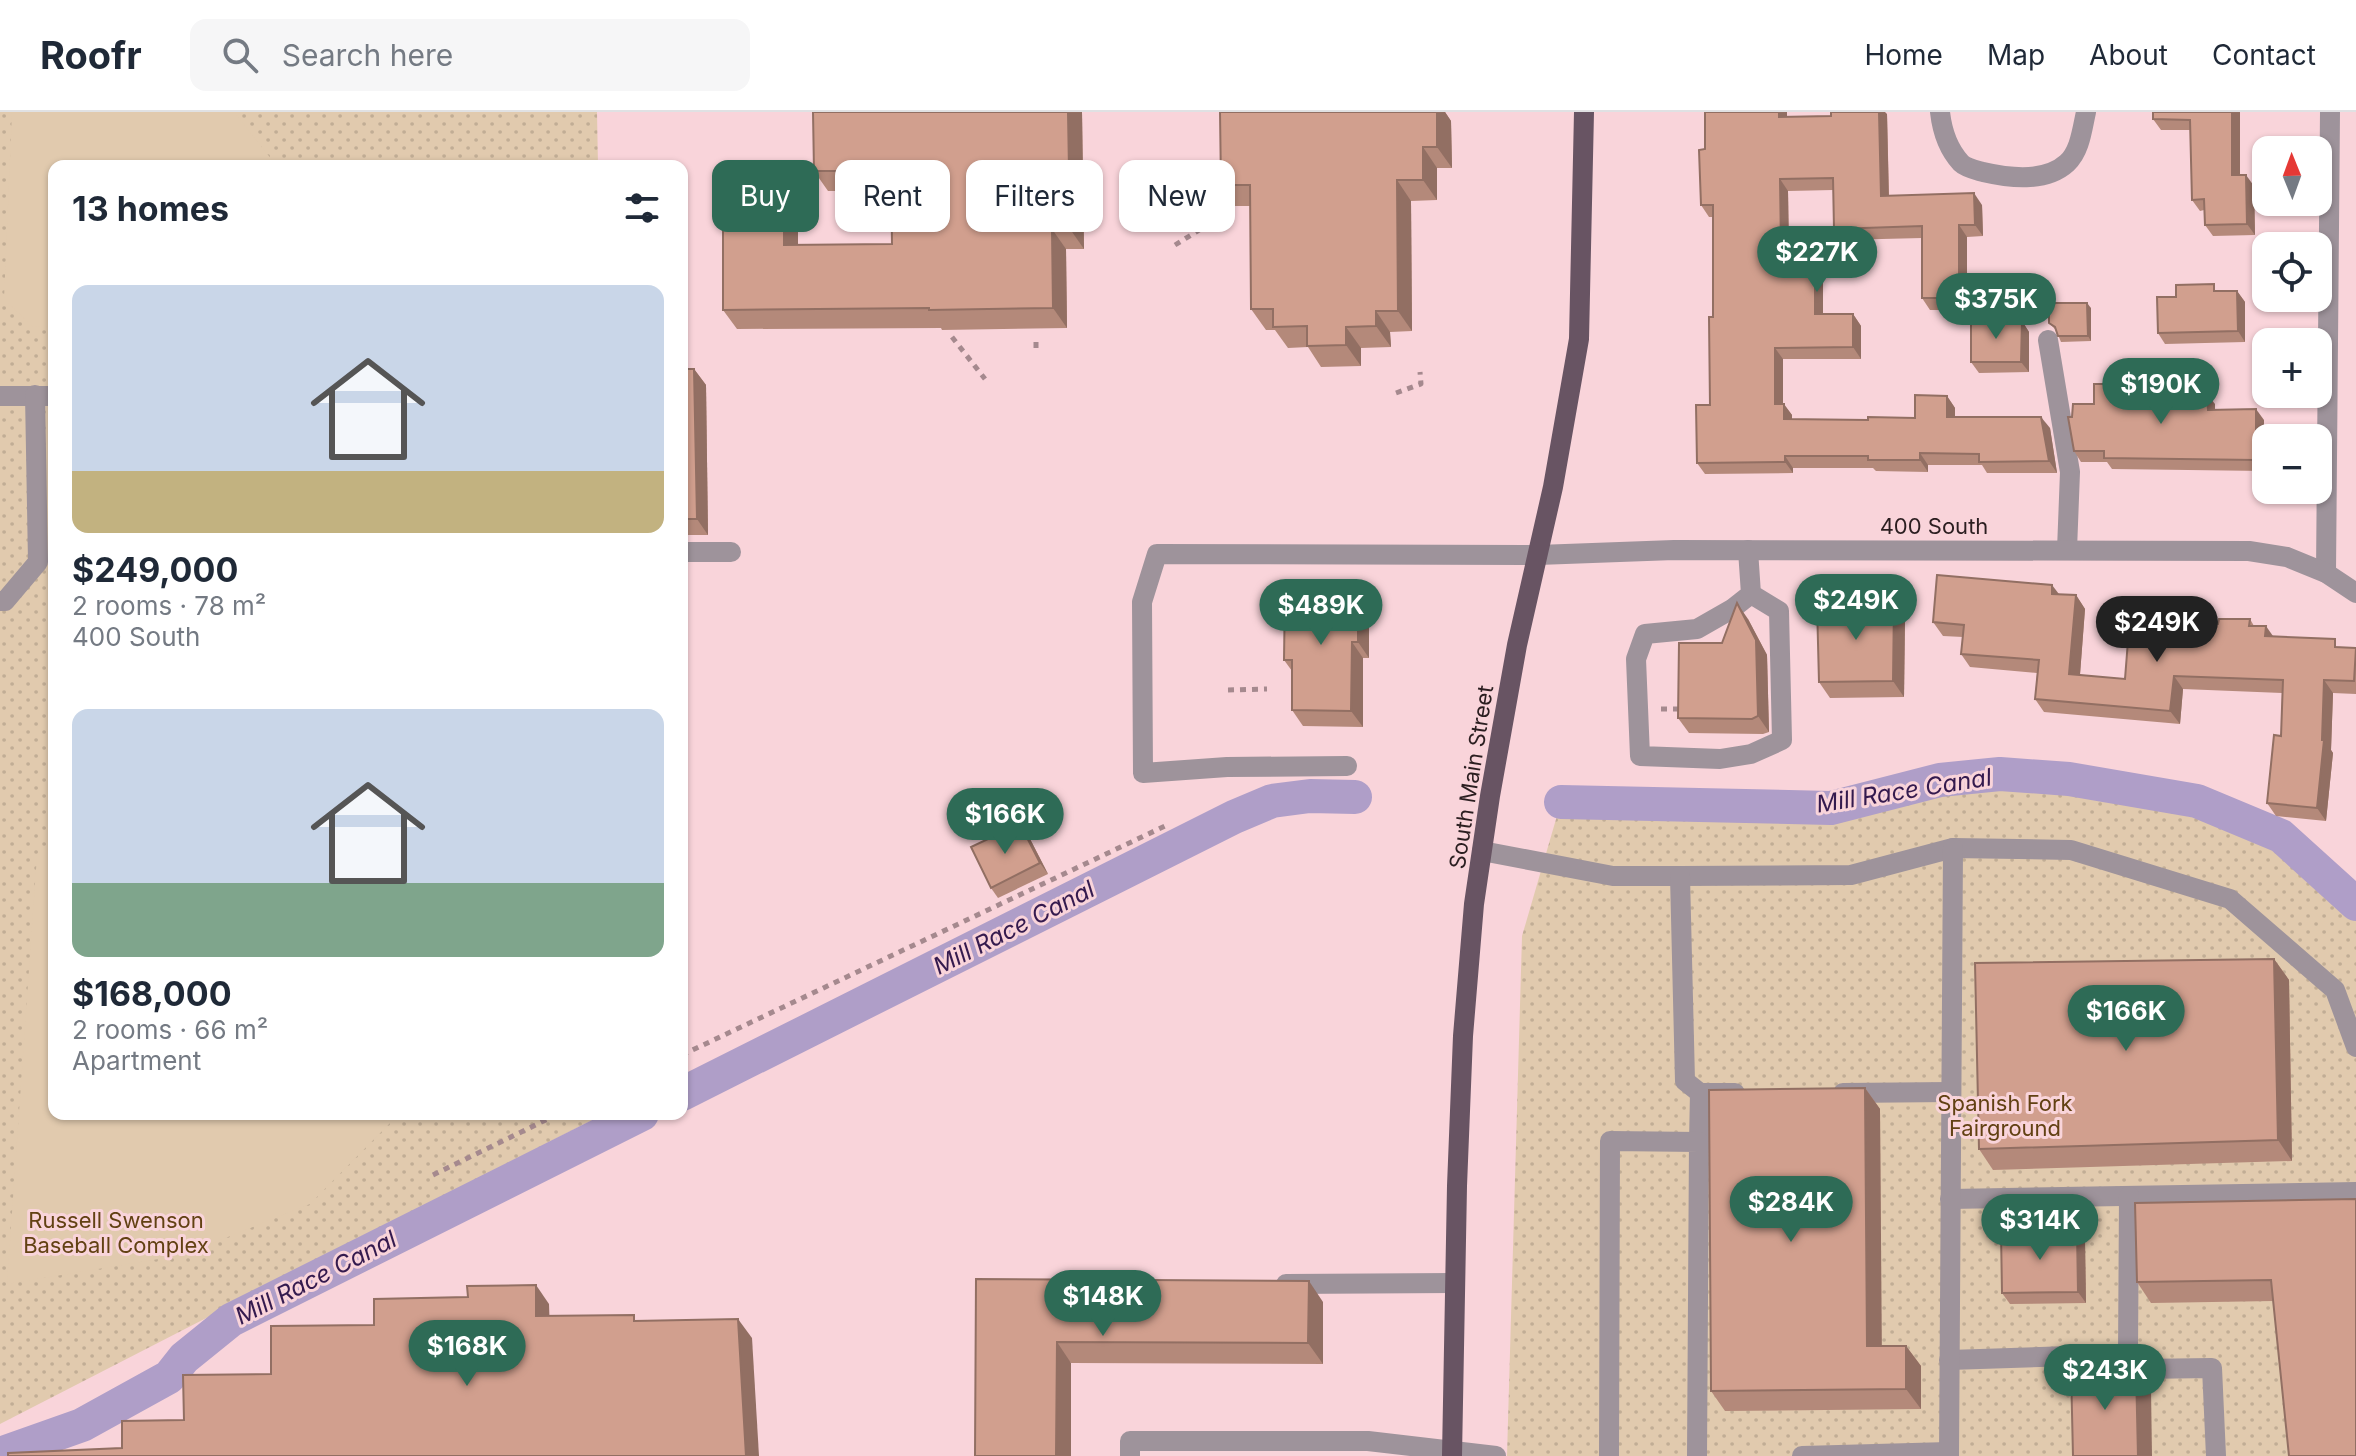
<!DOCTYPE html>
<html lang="en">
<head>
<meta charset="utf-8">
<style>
	body { margin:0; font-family:Inter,sans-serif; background:#f6f6f7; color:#1f2937; height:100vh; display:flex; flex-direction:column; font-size:30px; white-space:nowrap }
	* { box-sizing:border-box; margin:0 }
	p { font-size:26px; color:#747a83 }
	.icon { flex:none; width:44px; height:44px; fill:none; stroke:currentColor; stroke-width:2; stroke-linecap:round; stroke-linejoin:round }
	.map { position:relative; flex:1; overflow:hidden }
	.panel { position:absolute; left:48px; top:48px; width:640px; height:960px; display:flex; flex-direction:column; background:#fff; border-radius:16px; box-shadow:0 2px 6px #0004 }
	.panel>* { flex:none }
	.banner { position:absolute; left:712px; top:48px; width:760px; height:72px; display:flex; gap:16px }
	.needle { width:52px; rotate:359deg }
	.fabs { position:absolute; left:2252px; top:24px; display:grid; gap:16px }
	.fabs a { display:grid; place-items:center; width:80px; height:80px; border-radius:16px; background:#fff; box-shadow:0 2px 6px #0004; font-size:40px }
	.price { position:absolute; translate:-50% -68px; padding:0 18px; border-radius:28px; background:#2e6b56; color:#fff; font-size:26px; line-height:52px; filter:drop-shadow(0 2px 4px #0008) }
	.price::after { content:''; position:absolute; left:50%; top:48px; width:24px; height:18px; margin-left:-12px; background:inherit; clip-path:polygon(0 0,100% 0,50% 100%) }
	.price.selected { background:#222; color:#fff }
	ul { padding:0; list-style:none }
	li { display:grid; align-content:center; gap:16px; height:424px; padding:0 24px }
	li span { display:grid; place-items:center; height:248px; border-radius:16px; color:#555 }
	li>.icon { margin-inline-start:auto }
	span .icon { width:144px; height:144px; fill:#fffc; stroke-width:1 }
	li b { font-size:34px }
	h2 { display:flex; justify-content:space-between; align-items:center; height:96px; padding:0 24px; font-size:34px }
	.tag { padding:0 28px; border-radius:16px; background:#fff; box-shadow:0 2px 6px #0004; font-size:28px; line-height:72px }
	.tag.selected { background:#2e6b56; color:#fff }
	header { display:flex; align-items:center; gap:48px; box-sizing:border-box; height:112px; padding:0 40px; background:#fff; border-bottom:2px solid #e0e1e3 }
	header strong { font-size:38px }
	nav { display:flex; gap:44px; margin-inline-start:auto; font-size:28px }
	.search { width:560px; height:72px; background:#f6f6f7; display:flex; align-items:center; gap:20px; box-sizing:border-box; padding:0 28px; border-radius:16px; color:#747a83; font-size:30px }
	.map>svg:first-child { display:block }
</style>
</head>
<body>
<header>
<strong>Roofr</strong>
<div class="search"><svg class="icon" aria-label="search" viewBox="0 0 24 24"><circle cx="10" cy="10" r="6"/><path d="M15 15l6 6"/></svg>Search here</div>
<nav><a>Home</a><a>Map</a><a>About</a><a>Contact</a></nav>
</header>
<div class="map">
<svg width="2356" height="1344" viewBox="0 0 2356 1344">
	<defs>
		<pattern id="park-dots" width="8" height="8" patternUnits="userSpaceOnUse" patternTransform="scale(2)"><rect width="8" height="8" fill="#e1caae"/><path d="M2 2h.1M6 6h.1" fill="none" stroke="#c1ad95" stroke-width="1.8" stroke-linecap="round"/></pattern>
	</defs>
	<rect width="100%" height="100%" fill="#f9d4da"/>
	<g fill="url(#park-dots)">
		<polygon points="0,0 597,0 598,54 54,54 54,1002 604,1002 0,1312"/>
		<polygon points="2000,662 2069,667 2197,689 2281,724 2356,792 2356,1344 1507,1344 1522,824 1561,690 1831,696 1940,668"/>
	</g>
	<g fill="#e1caae">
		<polygon points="12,0 234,0 272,48 274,54 54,54 54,215 32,214 4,187"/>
		<polygon points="54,728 54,1002 399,1002 310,1092 183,1143 7,1172 37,743"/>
	</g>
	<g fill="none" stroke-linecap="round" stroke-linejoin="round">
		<g stroke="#af9ec8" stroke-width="34">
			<polyline points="1561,690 1831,696 1940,668 2000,662 2069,667 2197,689 2281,724 2356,792"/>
			<polyline points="682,982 1234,705 1272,689 1310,684 1355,685"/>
			<polyline points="0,1342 82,1313 169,1265 184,1246 231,1208 642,1002"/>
		</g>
		<g stroke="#a5898e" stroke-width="5" stroke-dasharray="6 6" stroke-linecap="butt">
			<polyline points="1175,133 1204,115"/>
			<polyline points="952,225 985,267"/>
			<polyline points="1036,230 1036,241"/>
			<polyline points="1396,281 1421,272 1420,260"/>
			<polyline points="1228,578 1267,577"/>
			<polyline points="1661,597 1683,597"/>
			<polyline points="682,943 1165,714"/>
			<polyline points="433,1063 558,1002"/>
		</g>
		<g stroke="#9e939b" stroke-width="20">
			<path d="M1940,0C1942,18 1948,37 1961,51C1966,56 1976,58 1983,60C2009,66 2045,71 2067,51C2080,39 2082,18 2086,0"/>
			<polyline points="2048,228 2070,360 2067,438"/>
			<polyline points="0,284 54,284"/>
			<polyline points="1748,438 1751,482 1732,497 1697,517 1645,522 1636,547 1640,644 1720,647 1751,642 1782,628 1779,499 1751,482"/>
			<polyline points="682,440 731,440"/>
			<polyline points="2326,461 2330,0"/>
			<polyline points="0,489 5,489 38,450 35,283"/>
			<polyline points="1347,654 1227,655 1143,661 1142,490 1157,442 1538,443 1674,438 2249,439 2287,445 2326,461 2356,481"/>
			<polyline points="1482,739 1613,764 1680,764 1851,763 1953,736 2071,738 2230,787 2335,878 2356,935"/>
			<polyline points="1680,764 1685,969 1700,981"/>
			<polyline points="1843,981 1951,980"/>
			<polyline points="1699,1030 1700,981 1735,981"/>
			<polyline points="1950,1087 2356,1080"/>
			<polyline points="1286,1172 1454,1171"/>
			<polyline points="2128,1242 2139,1257 2212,1256 2216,1344"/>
			<polyline points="1949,1248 2128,1242 2129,1084"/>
			<polyline points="1130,1344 1130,1329 1368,1329 1496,1344"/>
			<polyline points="1609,1344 1610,1029 1699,1030 1697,1344"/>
			<polyline points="1802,1344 1949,1340"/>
			<polyline points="1949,1344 1953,736"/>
		</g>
		<polyline stroke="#685463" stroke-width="20" points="1452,1344 1457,1074 1463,924 1474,792 1490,684 1517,533 1553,375 1579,227 1584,0"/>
	</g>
	<g fill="#b4897a">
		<polygon points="813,0 1082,0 1084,137 1066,137 1067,216 942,218 941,216 737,217 723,198 784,97 798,117 798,133 892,132 892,79 828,79 814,59"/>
		<polygon points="1220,0 1445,0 1451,9 1452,56 1437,56 1437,88 1411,89 1412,219 1390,220 1391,235 1361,236 1361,254 1321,255 1308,235 1288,236 1275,218 1266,218 1251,197 1250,94 1235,94 1221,73"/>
		<polygon points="1705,0 1787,0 1787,5 1887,2 1889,83 1982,93 1983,124 1967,125 1967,198 1930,198 1922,186 1922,126 1842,128 1834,117 1833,78 1788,79 1789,135 1814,147 1823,164 1823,202 1853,202 1861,214 1861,247 1783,247 1783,292 1792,303 1792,307 1868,308 1915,306 1947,284 1955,296 1955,305 2050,316 2057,361 1987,361 1982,353 1928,353 1928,360 1876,359 1873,356 1793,356 1793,361 1705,362 1697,351 1710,293 1713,205 1713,105 1709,105 1701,93 1705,37"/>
		<polygon points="2240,0 2240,63 2254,74 2255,123 2213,124 2205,113 2204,98 2200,99 2192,88 2190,18 2161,18 2153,7"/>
		<polygon points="2219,179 2237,179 2245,190 2245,230 2165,232 2158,221 2176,185"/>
		<polygon points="2091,196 2091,229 2061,230 2056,218 2049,211"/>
		<polygon points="2022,209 2029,220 2029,260 1979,261 1971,250"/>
		<polygon points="682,257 694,257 706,273 708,423 682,423"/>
		<polygon points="2141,280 2215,292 2215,298 2264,308 2264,359 2112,357 2107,350 2081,350 2074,339 2072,305 2094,292"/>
		<polygon points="1358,477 1369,493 1369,546 1363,546 1363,615 1303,614 1292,598 1292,559 1284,548"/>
		<polygon points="2059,482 2076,483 2085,497 2080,563 2125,567 2218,512 2250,507 2254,514 2273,525 2341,535 2356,536 2356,582 2333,581 2331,638 2333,641 2326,709 2276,704 2267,691 2281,624 2282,581 2183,577 2180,612 2044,600 2035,587 2037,561 1970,555 1961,542 1963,525 1943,524 1933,510"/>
		<polygon points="1905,506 1904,585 1830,586 1819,570"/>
		<polygon points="1748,507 1767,543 1769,620 1763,622 1689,621 1678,606 1722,531"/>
		<polygon points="1020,712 1028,723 1048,762 998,786 991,776"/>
		<polygon points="2274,847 2289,868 2292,1049 1993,1058 1979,1037"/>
		<polygon points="1865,976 1880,997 1881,1234 1906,1234 1921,1254 1921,1297 1725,1299 1711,1279"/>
		<polygon points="2356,1087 2273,1189 2151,1191 2137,1170"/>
		<polygon points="2085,1130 2086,1191 2010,1192 2002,1181"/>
		<polygon points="976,1167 1323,1190 1323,1252 1071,1251"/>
	</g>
	<g fill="#926f63">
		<polygon points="1068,0 1082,0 1084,137 1070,117"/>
		<polygon points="1437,0 1445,0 1451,9 1452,56 1437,35"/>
		<polygon points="1779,0 1787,0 1787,17 1779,5"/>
		<polygon points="1879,0 1885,0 1887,2 1889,95 1881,84"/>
		<polygon points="2232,0 2240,0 2240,74 2232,63"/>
		<polygon points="1423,35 1437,56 1437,88 1423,68"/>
		<polygon points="2246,63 2254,74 2255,123 2247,112"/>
		<polygon points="1780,67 1788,79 1789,147 1781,135"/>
		<polygon points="1397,68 1411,89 1412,219 1398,199"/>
		<polygon points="1974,81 1982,93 1983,124 1975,113"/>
		<polygon points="784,97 798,117 798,153 784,133"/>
		<polygon points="1959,113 1967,125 1967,198 1959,186"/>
		<polygon points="1052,117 1066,137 1067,216 1053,196"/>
		<polygon points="1806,135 1814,147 1823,164 1823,214 1815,202"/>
		<polygon points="2237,179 2245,190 2245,230 2238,219"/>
		<polygon points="2087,191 2091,196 2091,229 2088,224"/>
		<polygon points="1376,199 1390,220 1391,235 1376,214"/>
		<polygon points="1853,202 1861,214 1861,247 1853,235"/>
		<polygon points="2022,209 2029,220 2029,260 2021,250"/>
		<polygon points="1346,215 1361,236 1361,254 1346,233"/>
		<polygon points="1775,236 1783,247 1783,304 1775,292"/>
		<polygon points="694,257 706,273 708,423 697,407"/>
		<polygon points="2207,282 2215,292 2215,308 2208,298"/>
		<polygon points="1947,284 1955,296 1955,316 1947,305"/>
		<polygon points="1784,292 1792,303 1792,318 1784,307"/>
		<polygon points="2256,297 2264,308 2264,359 2256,348"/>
		<polygon points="2041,305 2050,316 2057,361 2049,349"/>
		<polygon points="1920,341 1928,353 1928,360 1920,348"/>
		<polygon points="1785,344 1793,356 1793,361 1785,350"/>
		<polygon points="2052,473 2062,486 2052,482"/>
		<polygon points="1358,477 1369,493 1369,546 1358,530"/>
		<polygon points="2076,483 2085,497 2079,575 2069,562"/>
		<polygon points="1894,490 1905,506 1904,585 1893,569"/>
		<polygon points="1737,491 1748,507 1767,543 1769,620 1758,604"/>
		<polygon points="2266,514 2275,527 2265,524"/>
		<polygon points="1352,530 1363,546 1363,615 1351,599"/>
		<polygon points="2174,564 2183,577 2180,612 2170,599"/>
		<polygon points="2324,568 2333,581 2331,638 2333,641 2326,709 2317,696 2322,628"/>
		<polygon points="1020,712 1028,723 1048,762 1040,751"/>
		<polygon points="2274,847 2289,868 2292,1049 2278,1028"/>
		<polygon points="1865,976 1880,997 1882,1254 1867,1234"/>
		<polygon points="2077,1119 2085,1130 2086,1191 2078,1180"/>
		<polygon points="1309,1169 1323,1190 1323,1252 1308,1231"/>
		<polygon points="536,1173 549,1192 550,1224 536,1204"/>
		<polygon points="738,1207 752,1226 759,1344 746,1344"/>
		<polygon points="1057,1230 1071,1251 1071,1344 1056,1344"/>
		<polygon points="1906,1234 1921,1254 1921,1297 1906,1277"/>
		<polygon points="2136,1256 2151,1277 2152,1344 2138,1344"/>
	</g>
	<g fill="#d19f8e" stroke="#926f63" stroke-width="2">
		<polygon points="813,0 1068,0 1070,117 1052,117 1053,196 929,198 929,196 723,198 723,97 784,97 784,133 892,132 891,59 814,59"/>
		<polygon points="1220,0 1437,0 1437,35 1423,35 1423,68 1397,68 1398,199 1376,199 1376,214 1346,215 1346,233 1307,234 1307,214 1273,215 1273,197 1251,197 1250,73 1221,73"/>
		<polygon points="1705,0 1779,0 1779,5 1831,4 1831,0 1879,0 1881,84 1974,81 1975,113 1959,113 1959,186 1922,186 1922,114 1834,117 1833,66 1780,67 1781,135 1806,135 1815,152 1815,202 1853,202 1853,235 1775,236 1775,292 1784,292 1784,307 1868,308 1868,305 1915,306 1915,283 1947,284 1947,305 2041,305 2049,349 1979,350 1979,342 1920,341 1920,348 1868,348 1868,344 1785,344 1785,350 1697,351 1696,293 1710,293 1709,205 1713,205 1713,93 1701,93 1699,38 1705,37"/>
		<polygon points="2153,0 2232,0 2232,63 2246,63 2247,112 2205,113 2204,87 2192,88 2190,8 2153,7"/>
		<polygon points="2214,172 2214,179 2237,179 2238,219 2158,221 2157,185 2176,185 2176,173"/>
		<polygon points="2049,191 2087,191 2088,224 2058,224 2055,215 2049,211"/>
		<polygon points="1971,209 2022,209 2021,250 1971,250"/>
		<polygon points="682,257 694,257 697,407 682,407"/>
		<polygon points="2094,272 2136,272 2135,280 2207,282 2208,298 2256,297 2256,348 2104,346 2104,339 2074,339 2068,305 2072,305 2073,292 2094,292"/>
		<polygon points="1937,463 2052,473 2052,482 2076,483 2069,562 2125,567 2130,503 2218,512 2219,507 2250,507 2249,514 2266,514 2265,524 2335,527 2335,535 2356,536 2354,569 2324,568 2322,628 2324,628 2317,696 2267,691 2274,623 2281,624 2283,568 2174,564 2170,599 2035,587 2039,548 1961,542 1964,513 1933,510"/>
		<polygon points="1285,477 1358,477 1358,530 1352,530 1351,599 1292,598 1292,548 1284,548"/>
		<polygon points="1894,490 1893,569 1819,570 1817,492"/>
		<polygon points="1737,491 1756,528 1758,604 1752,607 1678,606 1679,531 1722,531"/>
		<polygon points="1020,712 1040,751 991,776 971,735"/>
		<polygon points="2274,847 2278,1028 1979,1037 1975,851"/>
		<polygon points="1865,976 1867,1234 1906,1234 1906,1277 1711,1279 1709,978"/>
		<polygon points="2356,1087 2356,1344 2289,1344 2271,1168 2137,1170 2135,1091"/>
		<polygon points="2077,1119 2078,1180 2002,1181 2001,1120"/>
		<polygon points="976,1167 1309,1169 1308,1231 1057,1230 1056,1344 975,1344"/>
		<polygon points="536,1173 536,1204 634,1203 634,1209 738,1207 746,1344 8,1344 8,1341 122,1336 122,1309 184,1308 183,1263 271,1262 271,1214 374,1213 374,1187 468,1185 467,1174"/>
		<polygon points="2136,1256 2138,1344 2073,1344 2071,1257"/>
	</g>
	<g text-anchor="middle" stroke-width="6" stroke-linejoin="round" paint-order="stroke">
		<g font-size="22" fill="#2b1e20" stroke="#f9d4da">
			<text x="1934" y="422">400 South</text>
			<text transform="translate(1471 665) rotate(-81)" y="8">South Main Street</text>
		</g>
		<g font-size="22" fill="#624113" stroke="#f9d4da">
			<text x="2005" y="999">Spanish Fork<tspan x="2005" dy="25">Fairground</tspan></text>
			<text x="116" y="1116">Russell Swenson<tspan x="116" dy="25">Baseball Complex</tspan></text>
		</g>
		<g font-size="24" font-style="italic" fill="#341a4e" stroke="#f9d4da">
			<text transform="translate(1904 679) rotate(-9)" y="8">Mill Race Canal</text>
			<text transform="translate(1014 816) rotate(-27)" y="8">Mill Race Canal</text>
			<text transform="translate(316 1166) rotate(-27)" y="8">Mill Race Canal</text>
		</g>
	</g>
</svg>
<div class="fabs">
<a><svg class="needle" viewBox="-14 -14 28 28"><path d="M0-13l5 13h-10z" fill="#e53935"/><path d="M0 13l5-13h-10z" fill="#747a83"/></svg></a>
<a><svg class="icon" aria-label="locate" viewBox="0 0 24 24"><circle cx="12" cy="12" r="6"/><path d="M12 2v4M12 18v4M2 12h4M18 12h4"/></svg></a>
<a>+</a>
<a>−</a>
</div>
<b class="price" style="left:1817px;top:182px">$227K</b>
<b class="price" style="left:1996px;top:229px">$375K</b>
<b class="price" style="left:2161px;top:314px">$190K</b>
<b class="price" style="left:1856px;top:530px">$249K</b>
<b class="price" style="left:1321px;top:535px">$489K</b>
<b class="price selected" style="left:2157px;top:552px">$249K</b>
<b class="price" style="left:1005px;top:744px">$166K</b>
<b class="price" style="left:2126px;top:941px">$166K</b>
<b class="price" style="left:1791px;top:1132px">$284K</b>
<b class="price" style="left:2040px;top:1150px">$314K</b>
<b class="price" style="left:1103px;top:1226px">$148K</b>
<b class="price" style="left:467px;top:1276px">$168K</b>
<b class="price" style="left:2105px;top:1300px">$243K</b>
<div class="banner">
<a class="tag selected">Buy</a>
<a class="tag">Rent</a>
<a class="tag">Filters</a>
<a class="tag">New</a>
</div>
<section class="panel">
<h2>13 homes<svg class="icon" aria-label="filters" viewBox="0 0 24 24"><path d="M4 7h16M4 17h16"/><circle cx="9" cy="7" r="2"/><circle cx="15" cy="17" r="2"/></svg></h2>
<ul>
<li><span style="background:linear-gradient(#c9d6e8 75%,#c2b280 0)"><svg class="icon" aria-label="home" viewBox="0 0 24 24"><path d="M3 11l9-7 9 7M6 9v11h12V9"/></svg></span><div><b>$249,000</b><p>2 rooms · 78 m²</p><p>400 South</p></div></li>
<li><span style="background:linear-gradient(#c9d6e8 70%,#7fa58c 0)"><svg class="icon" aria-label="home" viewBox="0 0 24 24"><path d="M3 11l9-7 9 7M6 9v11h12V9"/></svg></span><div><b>$168,000</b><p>2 rooms · 66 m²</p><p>Apartment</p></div></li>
</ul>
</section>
</div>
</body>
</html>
